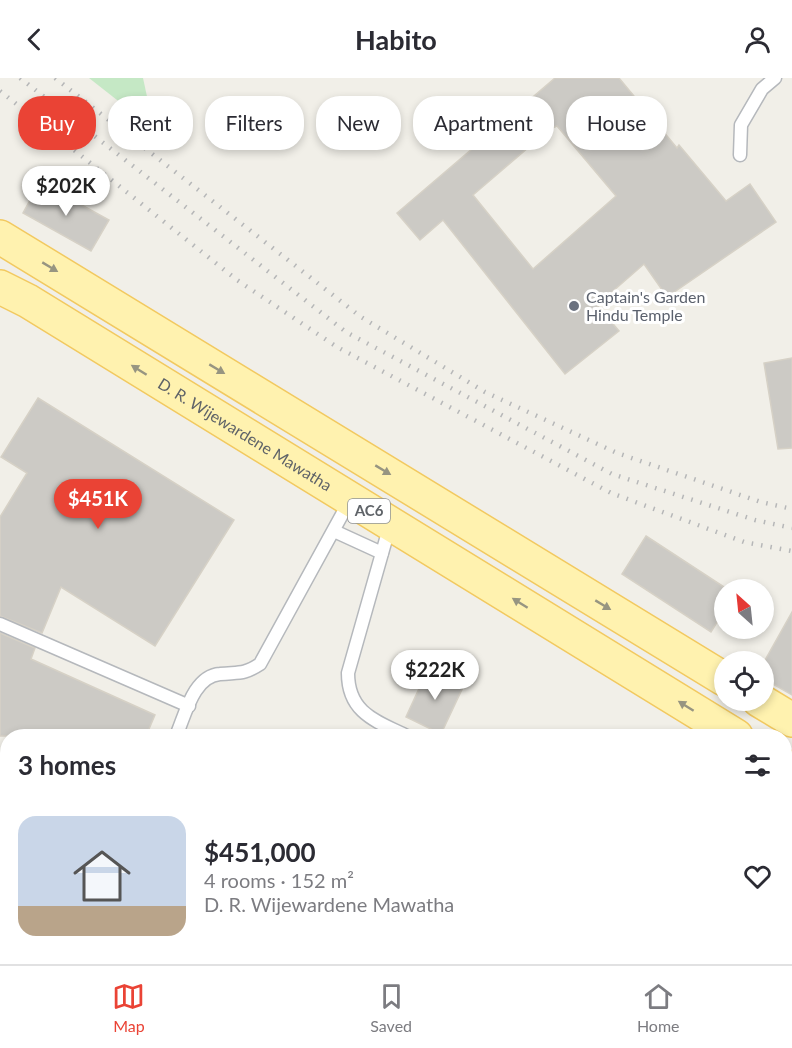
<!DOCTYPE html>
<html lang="en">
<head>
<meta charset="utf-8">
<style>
	body { margin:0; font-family:Lato,sans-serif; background:#f2f2f3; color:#2b2b33; height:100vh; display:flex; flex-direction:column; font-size:22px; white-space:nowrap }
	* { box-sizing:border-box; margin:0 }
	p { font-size:20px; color:#7c7c81 }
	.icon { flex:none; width:33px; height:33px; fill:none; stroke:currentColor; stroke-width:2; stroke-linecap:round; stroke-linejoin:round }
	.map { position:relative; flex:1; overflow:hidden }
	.drawer { position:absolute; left:0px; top:651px; width:792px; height:236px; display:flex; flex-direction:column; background:#fff; border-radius:24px 24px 0 0; box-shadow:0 3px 9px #0003 }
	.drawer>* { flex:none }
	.guide { position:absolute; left:18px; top:18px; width:756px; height:54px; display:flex; gap:12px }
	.needle { width:39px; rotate:333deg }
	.controls { position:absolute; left:714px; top:501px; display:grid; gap:12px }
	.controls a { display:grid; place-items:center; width:60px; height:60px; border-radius:50%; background:#fff; box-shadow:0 3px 9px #0003; font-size:30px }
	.price { position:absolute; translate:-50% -51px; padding:0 14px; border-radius:21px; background:#fff; color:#222; font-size:20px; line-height:39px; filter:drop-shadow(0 2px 3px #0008) }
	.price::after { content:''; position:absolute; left:50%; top:36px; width:18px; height:14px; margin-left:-9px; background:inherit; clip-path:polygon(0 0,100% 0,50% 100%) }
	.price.on { background:#ea4335; color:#fff }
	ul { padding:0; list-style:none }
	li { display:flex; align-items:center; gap:18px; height:150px; padding:0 18px }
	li+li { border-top:2px solid #e1e1e2 }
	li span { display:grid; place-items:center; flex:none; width:168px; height:120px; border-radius:18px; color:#555 }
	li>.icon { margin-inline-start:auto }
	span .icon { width:72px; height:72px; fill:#fffc; stroke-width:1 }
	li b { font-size:26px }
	h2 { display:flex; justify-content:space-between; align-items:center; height:72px; padding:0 18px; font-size:26px }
	.tag { padding:0 21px; border-radius:24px; background:#fff; box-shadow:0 3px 9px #0003; font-size:21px; line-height:54px }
	.tag.on { background:#ea4335; color:#fff }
	header { display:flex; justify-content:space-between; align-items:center; height:78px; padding:0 18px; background:#fff; font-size:27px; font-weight:700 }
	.menu { display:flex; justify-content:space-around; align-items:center; height:84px; border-top:2px solid #e1e1e2; background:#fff; font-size:16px; color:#7c7c81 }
	.menu a { display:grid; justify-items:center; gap:3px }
	.menu .on { color:#ea4335 }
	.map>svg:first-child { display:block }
</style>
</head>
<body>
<header><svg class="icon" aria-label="back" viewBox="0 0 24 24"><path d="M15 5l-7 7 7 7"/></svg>Habito<svg class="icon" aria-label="person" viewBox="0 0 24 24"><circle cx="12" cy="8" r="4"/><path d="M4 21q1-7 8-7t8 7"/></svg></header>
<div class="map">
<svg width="792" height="886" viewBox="0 0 792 886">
	<defs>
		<pattern id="park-tufts" width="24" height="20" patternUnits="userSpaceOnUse" patternTransform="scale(1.5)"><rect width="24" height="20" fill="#c5e8c5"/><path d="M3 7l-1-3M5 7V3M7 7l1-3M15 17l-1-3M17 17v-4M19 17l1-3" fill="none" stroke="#a3c0a4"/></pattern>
	</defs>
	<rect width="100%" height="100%" fill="#f1efe8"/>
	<polygon fill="#c5e8c5" points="89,0 143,0 154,51"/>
	<g fill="url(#park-tufts)">
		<polygon points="0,754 7,758 7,790 0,786"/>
		<polygon points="197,879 265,879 280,886 212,886"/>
	</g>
	<polygon fill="#aadaff" points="0,786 7,790 8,879 197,879 212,886 0,886"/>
	<g fill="#cccac5" stroke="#d6d1c6" stroke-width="1.5" fill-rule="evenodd">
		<path d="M555,0H619L677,70L679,67L726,123L750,106L776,144L667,219L644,186L597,227L619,253L565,296L443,142L420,162L397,135ZM557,48L616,118L533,191L473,117L550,51Z"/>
		<polygon points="40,104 109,142 91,173 23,135"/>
		<polygon points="792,280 792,370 778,371 764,285"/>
		<polygon points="38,320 234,442 155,568 61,509 42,555 0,538 0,439 27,395 1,379"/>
		<polygon points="646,458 724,509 724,533 711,554 622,496"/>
		<polygon points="792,534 792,617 764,601 764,584"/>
		<polygon points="0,555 35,570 31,581 155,637 146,658 0,658"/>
		<polygon points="428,591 464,607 441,656 406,639"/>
	</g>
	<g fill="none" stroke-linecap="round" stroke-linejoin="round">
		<defs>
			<g id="lane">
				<polyline points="740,77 741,47 762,11 775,0"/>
				<path d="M390,447L348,595C348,635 376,643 407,658"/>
				<polyline points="334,453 382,475"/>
				<polyline points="0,546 189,628"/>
				<path d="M176,658C185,638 193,598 220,596C239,594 243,597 260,586L350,422"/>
			</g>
			<g id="primary">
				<polyline points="0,159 724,601"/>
				<path id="s1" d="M0,209L28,223L736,658"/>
				<polyline points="759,622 792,642"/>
				<polyline points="784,688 792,693"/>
			</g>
		</defs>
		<use href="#lane" stroke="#b5b8bc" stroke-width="15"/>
		<use href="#primary" stroke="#f2c960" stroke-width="36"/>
		<g stroke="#9cc7a9" stroke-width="4" stroke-dasharray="6 3" stroke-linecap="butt">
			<polyline points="0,774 8,778"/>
			<polyline points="226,879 241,886"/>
		</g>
		<use href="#lane" stroke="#fff" stroke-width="12"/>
		<use href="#primary" stroke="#fff2af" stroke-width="33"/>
		<g stroke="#b6b7b8" stroke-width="4.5" stroke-dasharray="1.5 8" stroke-linecap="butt">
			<polyline points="20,0 346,254 612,396 755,442 792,450"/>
			<polyline points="55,0 361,239 485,314 617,375 761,424 792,431"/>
			<polyline points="0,13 237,202 337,269 611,415 744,464 792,473"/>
		</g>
	</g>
	<defs><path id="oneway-solid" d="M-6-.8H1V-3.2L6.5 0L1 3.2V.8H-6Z" transform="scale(1.5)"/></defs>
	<g fill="#979581">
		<use href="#oneway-solid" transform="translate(50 189) rotate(31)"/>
		<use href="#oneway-solid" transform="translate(217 291) rotate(31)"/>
		<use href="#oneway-solid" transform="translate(139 292) rotate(-148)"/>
		<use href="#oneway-solid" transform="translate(383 392) rotate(31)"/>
		<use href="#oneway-solid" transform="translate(520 525) rotate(-148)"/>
		<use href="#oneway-solid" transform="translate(603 527) rotate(31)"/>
		<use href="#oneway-solid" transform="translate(686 628) rotate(-148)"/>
	</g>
	<circle fill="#6b7280" stroke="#fff" stroke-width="2" cx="574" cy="228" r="6"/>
	<g text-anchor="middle" stroke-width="6" stroke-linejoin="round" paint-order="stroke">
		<rect fill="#fff" stroke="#8f9295" stroke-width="1.5" x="348" y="421" width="42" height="24" rx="4.5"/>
		<g font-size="15" font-weight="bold" fill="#5f6368">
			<text x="369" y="438">AC6</text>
		</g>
		<g font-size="16" fill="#5b616d" stroke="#fff" text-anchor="start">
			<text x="586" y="225">Captain's Garden<tspan x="586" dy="18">Hindu Temple</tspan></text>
		</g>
		<g font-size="16" fill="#5f6368" stroke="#fff">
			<text dy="6" stroke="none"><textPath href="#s1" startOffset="286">D. R. Wijewardene Mawatha</textPath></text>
		</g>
	</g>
</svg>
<div class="controls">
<a><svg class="needle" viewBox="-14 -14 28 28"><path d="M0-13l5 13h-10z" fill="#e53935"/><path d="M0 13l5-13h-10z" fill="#7c7c81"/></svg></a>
<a><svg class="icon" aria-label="locate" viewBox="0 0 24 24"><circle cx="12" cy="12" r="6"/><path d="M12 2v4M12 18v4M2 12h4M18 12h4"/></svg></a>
</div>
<b class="price" style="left:66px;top:139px">$202K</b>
<b class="price on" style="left:98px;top:452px">$451K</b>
<b class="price" style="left:435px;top:623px">$222K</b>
<div class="guide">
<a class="tag on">Buy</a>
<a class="tag">Rent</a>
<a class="tag">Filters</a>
<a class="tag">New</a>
<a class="tag">Apartment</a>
<a class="tag">House</a>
</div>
<section class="drawer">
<h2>3 homes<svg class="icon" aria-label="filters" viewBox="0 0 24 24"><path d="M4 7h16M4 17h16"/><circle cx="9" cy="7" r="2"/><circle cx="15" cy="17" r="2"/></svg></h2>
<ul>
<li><span style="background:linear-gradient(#c9d6e8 75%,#b9a48a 0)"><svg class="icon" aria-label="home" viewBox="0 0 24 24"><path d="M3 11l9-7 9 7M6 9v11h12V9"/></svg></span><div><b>$451,000</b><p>4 rooms · 152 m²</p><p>D. R. Wijewardene Mawatha</p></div><svg class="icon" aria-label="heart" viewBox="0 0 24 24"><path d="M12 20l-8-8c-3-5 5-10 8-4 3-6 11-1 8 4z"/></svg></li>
</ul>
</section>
</div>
<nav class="menu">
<a class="on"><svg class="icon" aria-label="map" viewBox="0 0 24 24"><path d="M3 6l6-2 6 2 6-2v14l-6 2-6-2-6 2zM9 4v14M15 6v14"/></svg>Map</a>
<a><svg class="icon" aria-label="saved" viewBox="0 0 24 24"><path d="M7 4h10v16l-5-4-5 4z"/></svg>Saved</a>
<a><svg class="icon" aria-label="home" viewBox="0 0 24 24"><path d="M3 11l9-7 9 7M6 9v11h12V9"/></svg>Home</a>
</nav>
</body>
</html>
